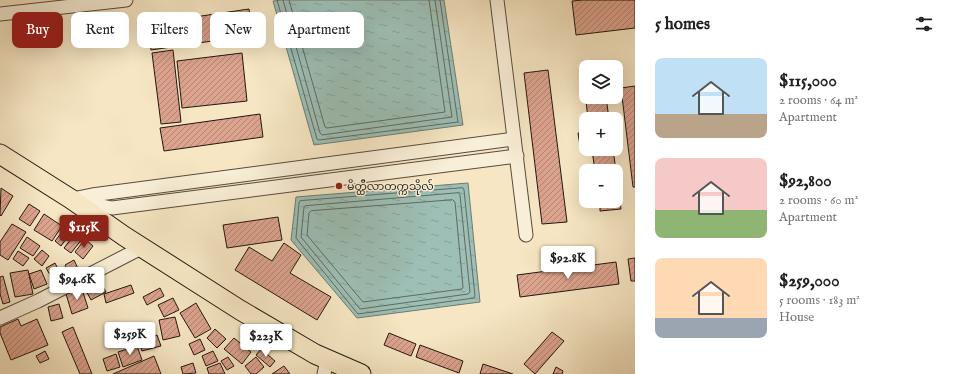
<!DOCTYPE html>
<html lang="en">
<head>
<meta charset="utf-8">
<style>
	body { margin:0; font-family:"IM FELL English","Noto Sans Myanmar",serif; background:#f6f6f6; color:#202124; height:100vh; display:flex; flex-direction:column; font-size:15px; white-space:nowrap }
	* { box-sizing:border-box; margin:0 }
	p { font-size:13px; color:#757577 }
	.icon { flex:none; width:22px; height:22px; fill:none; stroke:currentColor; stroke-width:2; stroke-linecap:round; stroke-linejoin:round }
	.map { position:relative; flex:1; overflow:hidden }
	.sheet { display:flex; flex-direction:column; background:#fff; width:320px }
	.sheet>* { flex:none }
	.top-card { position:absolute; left:12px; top:12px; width:380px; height:36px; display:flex; gap:8px }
	.tools { position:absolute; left:579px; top:60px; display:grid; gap:8px }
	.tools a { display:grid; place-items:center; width:44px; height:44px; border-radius:8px; background:#fff; box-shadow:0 4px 16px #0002; font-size:20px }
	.price { position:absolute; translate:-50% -34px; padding:0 9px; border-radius:4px; background:#fff; color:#222; font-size:13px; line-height:26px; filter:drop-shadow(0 1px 2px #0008) }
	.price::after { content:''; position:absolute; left:50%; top:24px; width:12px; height:9px; margin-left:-6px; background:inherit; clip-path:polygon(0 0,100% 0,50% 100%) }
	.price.current { background:#8f2418; color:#fff }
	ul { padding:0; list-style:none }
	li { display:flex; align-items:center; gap:12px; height:100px; padding:0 20px }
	li span { display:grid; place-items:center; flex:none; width:112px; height:80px; border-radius:8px; color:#555 }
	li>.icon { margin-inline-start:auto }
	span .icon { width:48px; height:48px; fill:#fffc; stroke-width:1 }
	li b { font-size:17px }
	h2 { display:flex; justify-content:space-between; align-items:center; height:48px; padding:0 20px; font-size:17px }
	.tag { padding:0 14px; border-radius:8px; background:#fff; box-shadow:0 4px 16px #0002; font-size:14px; line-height:36px }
	.tag.current { background:#8f2418; color:#fff }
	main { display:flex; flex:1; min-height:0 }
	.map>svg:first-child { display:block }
</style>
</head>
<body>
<main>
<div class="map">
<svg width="635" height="374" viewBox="0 0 635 374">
	<defs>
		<pattern id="water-ripples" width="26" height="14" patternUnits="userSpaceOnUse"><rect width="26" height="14" fill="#9dbfb5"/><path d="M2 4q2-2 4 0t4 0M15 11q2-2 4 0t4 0" fill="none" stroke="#87a39a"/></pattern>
		<pattern id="building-hatch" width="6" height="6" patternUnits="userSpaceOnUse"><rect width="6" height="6" fill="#dca38e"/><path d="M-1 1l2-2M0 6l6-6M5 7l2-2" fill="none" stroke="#b28472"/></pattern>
	</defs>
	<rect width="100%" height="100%" fill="#f6e6c3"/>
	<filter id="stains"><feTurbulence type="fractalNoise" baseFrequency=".005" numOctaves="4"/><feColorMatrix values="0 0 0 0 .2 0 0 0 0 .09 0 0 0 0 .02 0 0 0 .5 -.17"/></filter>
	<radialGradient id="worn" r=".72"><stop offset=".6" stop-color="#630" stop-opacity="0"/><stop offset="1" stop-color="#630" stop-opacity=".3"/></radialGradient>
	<g fill="url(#water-ripples)" stroke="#6c7c73">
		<polygon points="282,0 444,0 463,125 314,145 273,1"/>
		<polygon points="468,183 480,302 357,318 291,240 296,197"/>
	</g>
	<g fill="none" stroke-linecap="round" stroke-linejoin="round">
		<g stroke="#606b62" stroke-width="1">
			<polyline points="277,0 317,139 319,140 458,122 440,0"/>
			<polyline points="283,0 320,133 322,135 452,117 435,0"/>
			<polyline points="289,0 325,127 327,128 445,112 429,0"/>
			<polygon points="463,188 464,190 475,296 474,298 358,314 296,238 299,203 300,201"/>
			<polygon points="459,193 460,195 470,292 468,294 360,309 301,237 304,207 305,206"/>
			<polygon points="453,200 455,202 463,287 462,289 363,302 307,235 309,213 311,211"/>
		</g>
	</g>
	<g fill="url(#building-hatch)" stroke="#23170f">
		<polygon points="583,0 635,0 635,28 576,35 572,1"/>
		<polygon points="249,9 253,35 151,50 147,24"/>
		<polygon points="173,50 181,122 161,124 152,53"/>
		<polygon points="242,53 247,101 182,108 177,61"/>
		<polygon points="548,70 567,222 542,224 524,73"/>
		<polygon points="586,82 586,97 606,97 609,119 588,119 584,83"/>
		<polygon points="635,86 635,187 633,187 621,88"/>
		<polygon points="260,114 263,137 164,151 160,128"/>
		<polygon points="586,132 586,149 613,149 616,171 595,171 592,150 581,152 578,133"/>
		<polygon points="616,171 621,209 600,211 600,206 593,207 592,201 616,201"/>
		<polygon points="1,188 13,196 1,216 0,215"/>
		<polygon points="29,204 40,211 30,226 19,219"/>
		<polygon points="44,214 62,226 52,241 34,230"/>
		<polygon points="278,217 282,240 227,248 223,225"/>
		<polygon points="12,224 26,232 8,260 0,255 0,242"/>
		<polygon points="66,227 72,231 61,246 55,241"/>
		<polygon points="75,234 82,239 71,253 64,248"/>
		<polygon points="27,237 40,246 33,256 20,248"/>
		<polygon points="85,239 93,246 83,259 75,252"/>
		<polygon points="284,243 301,255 290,273 331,297 317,320 235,270 249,247 272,261"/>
		<polygon points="42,250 49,256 42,266 34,259"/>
		<polygon points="18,251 29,258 23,266 13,259"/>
		<polygon points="635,258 635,281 631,281 628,259"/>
		<polygon points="74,260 80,273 71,277 65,265"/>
		<polygon points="616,262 619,284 520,297 517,275"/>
		<polygon points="55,263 64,281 56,285 46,268"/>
		<polygon points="28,270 33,294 15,297 10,273"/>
		<polygon points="41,270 47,284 34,289 29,274"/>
		<polygon points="3,276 10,302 3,304 0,294 0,277"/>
		<polygon points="99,279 106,292 91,300 84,287"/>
		<polygon points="131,285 134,293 106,303 104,294"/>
		<polygon points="160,288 164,296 147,305 143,297"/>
		<polygon points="82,289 88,308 72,314 66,294"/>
		<polygon points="173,298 179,310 164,317 158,305"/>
		<polygon points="196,303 211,329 195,338 180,313"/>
		<polygon points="59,304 63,318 51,321 48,307"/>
		<polygon points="175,317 180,336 163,340 159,320"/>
		<polygon points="18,319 21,326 37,319 48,345 11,360 0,333 0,327"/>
		<polygon points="73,327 92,374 80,374 62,332"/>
		<polygon points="215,329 226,339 217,348 207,338"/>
		<polygon points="552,332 564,341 535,374 524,364"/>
		<polygon points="389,333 416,344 411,356 384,345"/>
		<polygon points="157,335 161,346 142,351 139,341"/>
		<polygon points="134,338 136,343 128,347 126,342"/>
		<polygon points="234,338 251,352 242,364 224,349"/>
		<polygon points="200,339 205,350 194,355 189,344"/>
		<polygon points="420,345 463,361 459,373 416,357"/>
		<polygon points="137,346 142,360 123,367 118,352"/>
		<polygon points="261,349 275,361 270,367 256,355"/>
		<polygon points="45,351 49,359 40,363 36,356"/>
		<polygon points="213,351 218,361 206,366 202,356"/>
		<polygon points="116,354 120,367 107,371 103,359"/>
		<polygon points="154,356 161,374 113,374"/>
		<polygon points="228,357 234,366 227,370 221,361"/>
		<polygon points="256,357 264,367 256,374 251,374 245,366"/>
		<polygon points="193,363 196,373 183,374 181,367"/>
		<polygon points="220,363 225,374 209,374 207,368"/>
		<polygon points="483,364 513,374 480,374"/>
		<polygon points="284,366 290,374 272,374"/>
		<polygon points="556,367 563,371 562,374 553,374"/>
	</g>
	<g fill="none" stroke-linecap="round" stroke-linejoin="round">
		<defs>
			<g id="minor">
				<polyline points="497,0 526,235"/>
				<polyline points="0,14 126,0"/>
				<polyline points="77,198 92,195 514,139"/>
				<polyline points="78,201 112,208 517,156"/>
				<polyline points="0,318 38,301 141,248"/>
				<polyline points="324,374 327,360"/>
			</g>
			<polyline id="highway" points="0,154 71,199 124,236 240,310 315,354 361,374"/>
		</defs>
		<use href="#minor" stroke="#584b3c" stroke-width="15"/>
		<use href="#highway" stroke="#23170f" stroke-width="21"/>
		<use href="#minor" stroke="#f9efd8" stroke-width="13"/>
		<use href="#highway" stroke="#f6e6c3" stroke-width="19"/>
	</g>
	<circle fill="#8f2418" stroke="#f9efd8" stroke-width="1.5" cx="339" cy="186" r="4"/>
	<g text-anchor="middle" stroke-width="3" stroke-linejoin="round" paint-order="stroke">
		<g font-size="11" fill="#23170f" stroke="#f9efd8" text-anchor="start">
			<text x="347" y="190">မိတ္ထီလာတက္ကသိုလ်</text>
		</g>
	</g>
	<rect width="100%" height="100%" filter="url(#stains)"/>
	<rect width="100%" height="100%" fill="url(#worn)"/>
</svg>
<div class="tools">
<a><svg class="icon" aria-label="layers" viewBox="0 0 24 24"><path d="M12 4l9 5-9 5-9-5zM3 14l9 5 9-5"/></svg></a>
<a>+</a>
<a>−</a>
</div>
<b class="price current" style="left:84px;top:249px">$115K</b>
<b class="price" style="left:568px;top:280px">$92.8K</b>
<b class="price" style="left:77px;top:301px">$94.6K</b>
<b class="price" style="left:130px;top:356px">$259K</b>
<b class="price" style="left:266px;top:358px">$223K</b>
<div class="top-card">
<a class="tag current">Buy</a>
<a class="tag">Rent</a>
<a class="tag">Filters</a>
<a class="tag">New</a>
<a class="tag">Apartment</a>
</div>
</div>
<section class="sheet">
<h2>5 homes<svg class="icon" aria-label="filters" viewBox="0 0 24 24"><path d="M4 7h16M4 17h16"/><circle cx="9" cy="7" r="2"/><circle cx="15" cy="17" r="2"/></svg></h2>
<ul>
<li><span style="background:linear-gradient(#bfe0f5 70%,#b9a48a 0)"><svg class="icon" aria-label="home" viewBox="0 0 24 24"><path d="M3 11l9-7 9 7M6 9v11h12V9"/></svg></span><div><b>$115,000</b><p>2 rooms · 64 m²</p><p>Apartment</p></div></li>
<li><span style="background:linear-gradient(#f6c9c9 65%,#8fb573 0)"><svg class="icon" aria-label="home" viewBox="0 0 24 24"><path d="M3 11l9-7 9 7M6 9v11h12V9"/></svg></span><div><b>$92,800</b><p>2 rooms · 60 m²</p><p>Apartment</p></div></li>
<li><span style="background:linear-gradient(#ffd9b3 75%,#9aa5b1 0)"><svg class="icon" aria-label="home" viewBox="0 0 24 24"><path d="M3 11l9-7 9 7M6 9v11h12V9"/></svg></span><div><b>$259,000</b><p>5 rooms · 183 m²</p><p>House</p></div></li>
</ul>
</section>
</main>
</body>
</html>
